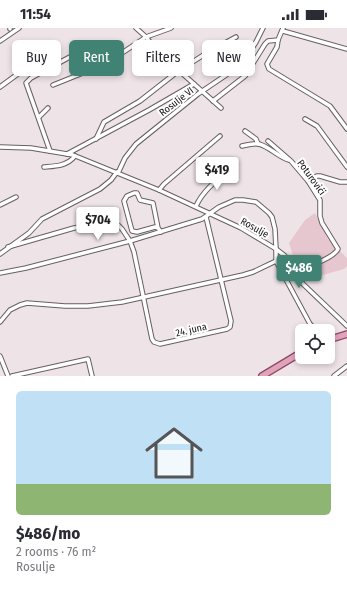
<!DOCTYPE html>
<html lang="en">
<head>
<meta charset="utf-8">
<style>
	body { margin:0; font-family:"Fira Sans Condensed",sans-serif; background:#f7f7f7; color:#2b2b33; height:100vh; display:flex; flex-direction:column; font-size:15px; white-space:nowrap }
	* { box-sizing:border-box; margin:0 }
	p { font-size:13px; color:#7c7c81 }
	.icon { flex:none; width:22px; height:22px; fill:none; stroke:currentColor; stroke-width:2; stroke-linecap:round; stroke-linejoin:round }
	.map { position:relative; height:348px; overflow:hidden }
	.sheet { display:flex; flex-direction:column; background:#fff; flex:1 }
	.sheet>* { flex:none }
	.hud { position:absolute; left:12px; top:12px; width:323px; height:36px; display:flex; gap:8px }
	.fabs { position:absolute; left:295px; top:296px; display:grid; gap:8px }
	.fabs a { display:grid; place-items:center; width:40px; height:40px; border-radius:6px; background:#fff; box-shadow:0 2px 6px #0003; font-size:20px }
	.price { position:absolute; translate:-50% -34px; padding:0 9px; border-radius:4px; background:#fff; color:#222; font-size:13px; line-height:26px; filter:drop-shadow(0 1px 2px #0008) }
	.price::after { content:''; position:absolute; left:50%; top:24px; width:12px; height:9px; margin-left:-6px; background:inherit; clip-path:polygon(0 0,100% 0,50% 100%) }
	.price.on { background:#408273; color:#fff }
	ul { padding:0; list-style:none }
	li { display:grid; align-content:center; gap:8px; height:212px; padding:0 16px }
	li span { display:grid; place-items:center; height:124px; border-radius:6px; color:#555 }
	li>.icon { margin-inline-start:auto }
	span .icon { width:72px; height:72px; fill:#fffc; stroke-width:1 }
	li b { font-size:17px }
	.chip { padding:0 14px; border-radius:6px; background:#fff; box-shadow:0 2px 6px #0003; font-size:14px; line-height:36px }
	.chip.on { background:#408273; color:#fff }
	.status { display:flex; justify-content:space-between; align-items:center; height:28px; padding:0 20px; background:#fff; direction:ltr }
	.status svg { height:11px; fill:currentColor }
	.map>svg:first-child { display:block }
</style>
</head>
<body>
<div class="status"><b>11:54</b><svg viewBox="0 0 49 12"><path d="M0 12V9h3v3zM5 12V6h3v6zM10 12V3h3v9zM15 12V0h3v12zM26 1h20v11H26zM47 4h2v5h-2z"/></svg></div>
<div class="map">
<svg width="347" height="348" viewBox="0 0 347 348">
	<rect width="100%" height="100%" fill="#eee3e7"/>
	<polygon fill="#e6c7d0" points="315,185 328,211 347,230 347,238 344,241 312,250 300,250 289,215 305,192"/>
	<g fill="none" stroke-linecap="round" stroke-linejoin="round">
		<defs>
			<g id="minor">
				<polyline points="136,0 146,9 157,23 221,80"/>
				<polyline points="10,1 10,0"/>
				<polyline points="283,3 347,21"/>
				<polyline points="278,12 277,19 267,36 269,41 330,78 347,101"/>
				<polyline points="0,13 19,0"/>
				<polyline points="53,57 88,43 116,29 146,9 171,0"/>
				<polyline points="0,59 41,29"/>
				<polyline points="213,73 245,48 265,16 268,13 278,12 283,0"/>
				<polyline points="39,89 48,80"/>
				<polyline points="305,91 317,98 347,139"/>
				<polyline points="245,103 256,111 258,116"/>
				<polyline points="96,111 104,94 140,73 177,44 205,26 236,9"/>
				<path d="M268,113L291,133L308,153L320,172V188L322,195L338,221C333,231 304,240 293,243"/>
				<path d="M242,118C247,117 255,115 259,116C270,119 278,129 289,132"/>
				<polyline points="0,119 31,120 73,127 159,162 241,200 276,221 285,228 293,243 303,256 347,298"/>
				<polyline points="50,123 26,55 31,50 92,17"/>
				<polyline points="67,126 149,82 194,56"/>
				<path d="M44,139C56,138 67,138 75,128"/>
				<polyline points="118,145 125,130 136,116 198,66 232,43 244,33 256,14 263,0"/>
				<polyline points="308,153 317,148 320,148 340,154 347,154"/>
				<polyline points="159,162 164,156 220,108"/>
				<polyline points="0,177 16,169"/>
				<path d="M196,178C203,163 217,151 231,142"/>
				<polyline points="158,200 155,199 137,204 132,203 124,173 127,168 134,165 137,165 140,172 153,175 158,200 161,204"/>
				<polyline points="8,219 74,200 110,194 118,197 122,201 130,213 202,191 219,179 235,172 243,172 256,174 269,185 272,189 275,201 276,221 276,233 310,296 312,303"/>
				<polyline points="0,226 29,205 42,191 100,161 111,152 117,144"/>
				<polyline points="0,245 26,240 130,213 134,224 152,311 154,314 160,316 227,301 230,299 231,293 206,189"/>
				<polyline points="0,294 10,282 20,277 27,275 65,278 88,278 122,274 243,247 253,244 276,233"/>
				<polyline points="311,297 317,303"/>
				<polyline points="0,328 8,348"/>
				<polyline points="12,348 88,331 92,348"/>
				<polyline points="334,348 347,338"/>
			</g>
			<g id="primary">
				<polyline points="328,312 347,306"/>
				<polyline points="262,348 302,324"/>
			</g>
		</defs>
		<use href="#minor" stroke="#685f62" stroke-width="5.5"/>
		<use href="#primary" stroke="#8d4963" stroke-width="8"/>
		<use href="#minor" stroke="#fff" stroke-width="3.5"/>
		<use href="#primary" stroke="#e1a3bb" stroke-width="5.5"/>
	</g>
	<g text-anchor="middle" stroke-width="4" stroke-linejoin="round" paint-order="stroke">
		<g font-size="10" fill="#161213" stroke="#fff">
			<text transform="translate(176 73) rotate(-38)" y="4">Rosulje VI</text>
			<text transform="translate(312 149) rotate(54)" y="4">Poturovići</text>
			<text transform="translate(255 199) rotate(29)" y="4">Rosulje</text>
			<text transform="translate(191 301) rotate(-13)" y="4">24. juna</text>
		</g>
	</g>
</svg>
<div class="fabs">
<a><svg class="icon" aria-label="locate" viewBox="0 0 24 24"><circle cx="12" cy="12" r="6"/><path d="M12 2v4M12 18v4M2 12h4M18 12h4"/></svg></a>
</div>
<b class="price" style="left:217px;top:163px">$419</b>
<b class="price" style="left:98px;top:213px">$704</b>
<b class="price on" style="left:299px;top:261px">$486</b>
<div class="hud">
<a class="chip">Buy</a>
<a class="chip on">Rent</a>
<a class="chip">Filters</a>
<a class="chip">New</a>
</div>
</div>
<section class="sheet">
<ul>
<li><span style="background:linear-gradient(#bfe0f5 75%,#8fb573 0)"><svg class="icon" aria-label="home" viewBox="0 0 24 24"><path d="M3 11l9-7 9 7M6 9v11h12V9"/></svg></span><div><b>$486/mo</b><p>2 rooms · 76 m²</p><p>Rosulje</p></div></li>
</ul>
</section>
</body>
</html>
